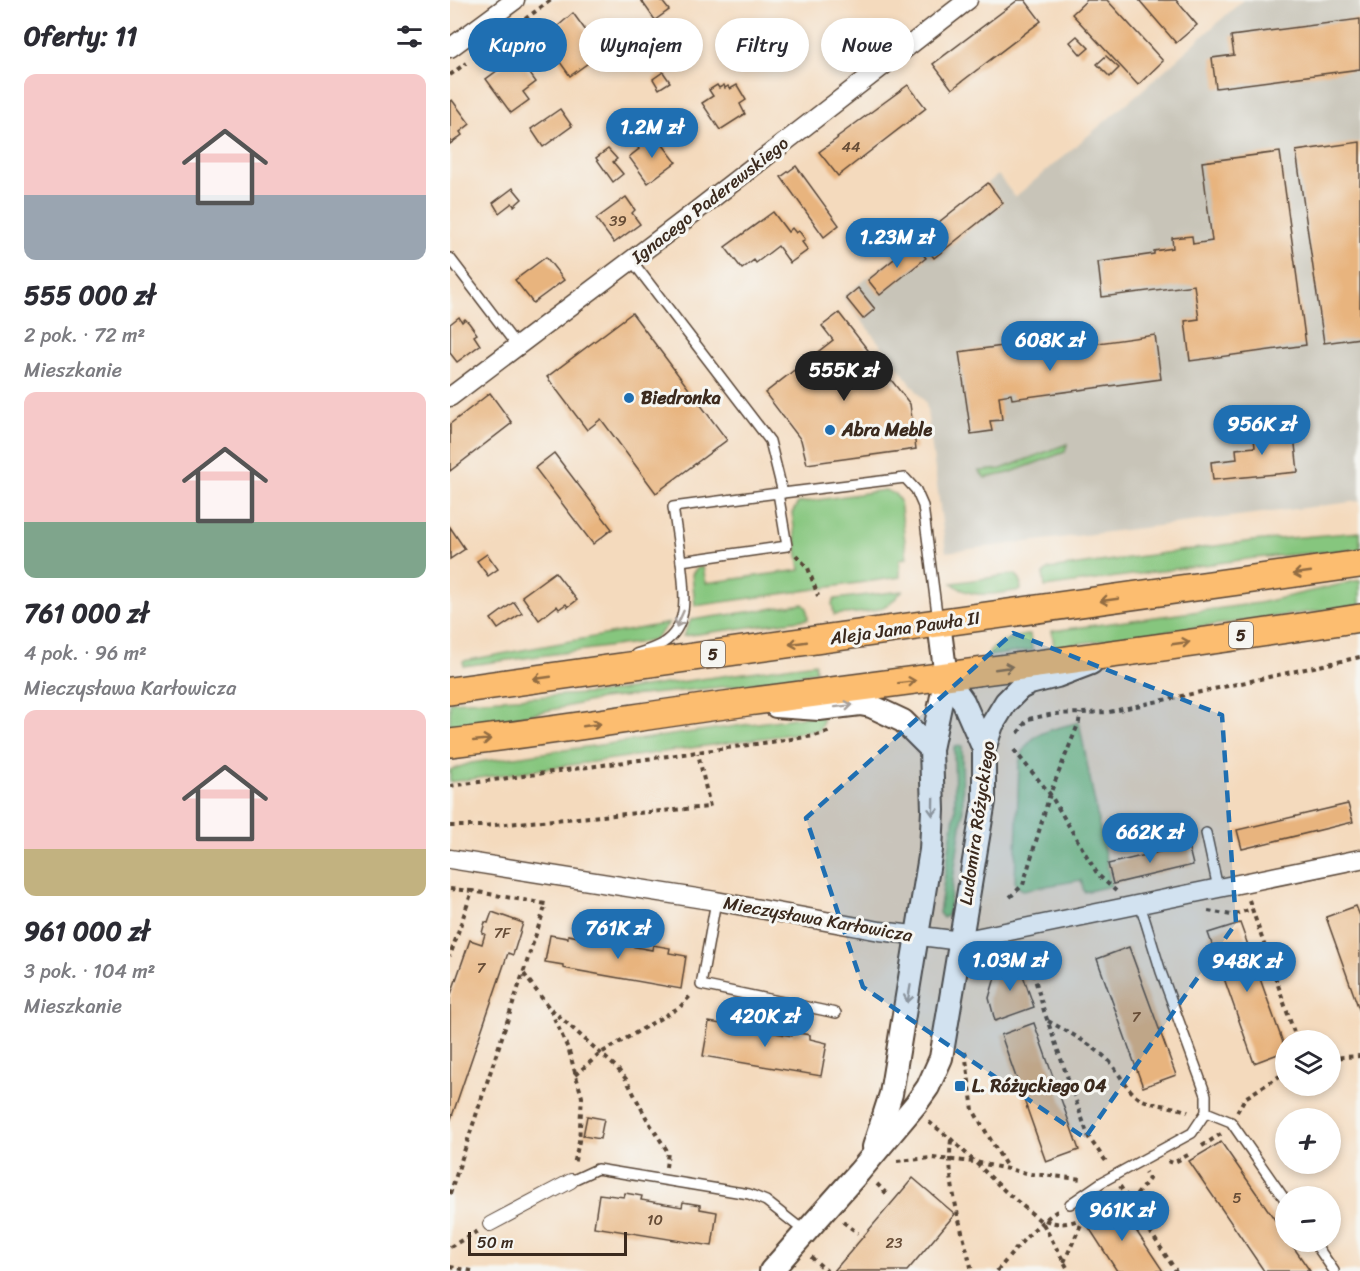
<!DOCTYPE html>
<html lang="pl">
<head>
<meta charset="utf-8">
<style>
	body { margin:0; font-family:Sriracha,sans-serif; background:#f2f2f3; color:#2b2b33; height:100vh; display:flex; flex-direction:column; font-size:22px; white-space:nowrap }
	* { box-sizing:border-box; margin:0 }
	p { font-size:20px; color:#7c7c81 }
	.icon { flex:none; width:33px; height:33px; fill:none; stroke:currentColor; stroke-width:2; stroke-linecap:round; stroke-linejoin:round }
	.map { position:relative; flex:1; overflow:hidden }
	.drawer { display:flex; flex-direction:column; background:#fff; width:450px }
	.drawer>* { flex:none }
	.banner { position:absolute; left:18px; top:18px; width:570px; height:54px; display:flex; gap:12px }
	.controls { position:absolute; left:825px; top:1030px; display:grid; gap:12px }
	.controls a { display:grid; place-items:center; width:66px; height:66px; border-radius:50%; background:#fff; box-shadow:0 3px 9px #0003; font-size:30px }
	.scale { position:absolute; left:18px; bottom:15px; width:159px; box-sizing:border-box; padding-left:6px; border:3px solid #3b2a1e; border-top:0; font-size:16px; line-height:21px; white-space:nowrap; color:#3b2a1e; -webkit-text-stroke:4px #f6f6f2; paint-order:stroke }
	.price { position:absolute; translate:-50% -51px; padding:0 14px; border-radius:21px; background:#1f6fb2; color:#fff; font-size:20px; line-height:39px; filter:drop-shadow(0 2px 3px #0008) }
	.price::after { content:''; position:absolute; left:50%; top:36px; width:18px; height:14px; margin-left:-9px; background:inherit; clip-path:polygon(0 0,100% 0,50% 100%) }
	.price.active { background:#222; color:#fff }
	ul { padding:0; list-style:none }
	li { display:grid; align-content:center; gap:12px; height:318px; padding:0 24px }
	li span { display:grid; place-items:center; height:186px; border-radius:12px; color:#555 }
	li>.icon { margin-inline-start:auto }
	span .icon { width:108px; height:108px; fill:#fffc; stroke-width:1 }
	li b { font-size:26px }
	h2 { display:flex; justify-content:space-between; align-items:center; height:72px; padding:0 24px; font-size:26px }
	.chip { padding:0 21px; border-radius:27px; background:#fff; box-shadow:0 3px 9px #0003; font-size:21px; line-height:54px }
	.chip.active { background:#1f6fb2; color:#fff }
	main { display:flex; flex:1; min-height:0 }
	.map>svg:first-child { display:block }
</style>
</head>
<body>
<main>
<section class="drawer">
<h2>Oferty: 11<svg class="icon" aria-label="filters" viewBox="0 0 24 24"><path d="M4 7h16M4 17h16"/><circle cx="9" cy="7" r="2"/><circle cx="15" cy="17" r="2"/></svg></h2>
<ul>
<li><span style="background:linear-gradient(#f6c9c9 65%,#9aa5b1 0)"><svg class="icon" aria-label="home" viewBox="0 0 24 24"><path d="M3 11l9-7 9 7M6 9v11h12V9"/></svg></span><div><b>555 000 zł</b><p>2 pok. · 72 m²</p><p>Mieszkanie</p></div></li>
<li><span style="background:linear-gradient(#f6c9c9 70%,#7fa58c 0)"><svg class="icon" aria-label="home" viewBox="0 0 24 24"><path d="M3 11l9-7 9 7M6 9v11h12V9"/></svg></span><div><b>761 000 zł</b><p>4 pok. · 96 m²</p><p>Mieczysława Karłowicza</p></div></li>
<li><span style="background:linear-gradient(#f6c9c9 75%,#c2b280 0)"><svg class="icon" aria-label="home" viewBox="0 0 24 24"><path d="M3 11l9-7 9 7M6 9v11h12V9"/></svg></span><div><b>961 000 zł</b><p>3 pok. · 104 m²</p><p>Mieszkanie</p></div></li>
</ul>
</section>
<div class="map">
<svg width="910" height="1271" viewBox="0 0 910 1271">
	<rect width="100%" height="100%" fill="#f6f6f2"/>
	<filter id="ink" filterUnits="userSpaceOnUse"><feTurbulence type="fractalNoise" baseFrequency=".0167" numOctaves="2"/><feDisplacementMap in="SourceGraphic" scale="12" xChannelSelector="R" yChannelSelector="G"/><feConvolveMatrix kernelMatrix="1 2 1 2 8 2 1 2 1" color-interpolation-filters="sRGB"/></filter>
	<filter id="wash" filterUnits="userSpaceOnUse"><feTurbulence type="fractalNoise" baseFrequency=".008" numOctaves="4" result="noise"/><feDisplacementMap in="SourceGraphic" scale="24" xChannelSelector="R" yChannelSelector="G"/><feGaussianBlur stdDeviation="1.35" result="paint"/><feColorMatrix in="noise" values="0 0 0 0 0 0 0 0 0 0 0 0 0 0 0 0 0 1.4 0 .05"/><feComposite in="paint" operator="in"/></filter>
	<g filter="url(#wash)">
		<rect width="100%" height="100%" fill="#f4dabd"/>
		<polygon fill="#c8c4b8" points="793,0 910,0 910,501 496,552 476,403 393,297 548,175 565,197 690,92"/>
		<g fill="#86c67e" stroke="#60784e" stroke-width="1.5">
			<polygon points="617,444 615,452 559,473 535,478 529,471 551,469"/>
			<polygon points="435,490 445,494 450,501 457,558 450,559 450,577 245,606 242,574 247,568 253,567 256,583 350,570 342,513 348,503"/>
			<polygon points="910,532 910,549 805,558 595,587 593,574 599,569 802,541"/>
			<path d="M565,574L570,579L571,590C547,593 522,601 502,583Z"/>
			<polygon points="910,580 910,605 604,647 602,631 809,603"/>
			<path d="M452,591C434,615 412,612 384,615L382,603L385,599Z"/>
			<polygon points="353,604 357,608 358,619 233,636 241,620"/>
			<polygon points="219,623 207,637 201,641 14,666 13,661"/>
			<path d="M580,634L582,650L541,656L538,654C547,640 565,637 580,634Z"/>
			<polygon points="365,663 366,671 334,679 292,685 151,699 46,722 0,728 0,702 151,693"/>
			<polygon points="373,714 372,724 369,730 0,782 0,770 21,763"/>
			<path d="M629,722L661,886L634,892L631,880L573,890L566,886L565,882L569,764C576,730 601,731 629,722Z"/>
			<polygon points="512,746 513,813 498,915 493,918 489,913 505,810 504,747"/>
		</g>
		<g id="blocks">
			<g fill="#e8b47e">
				<polygon points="191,0 211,0 219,10 205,20"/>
				<polygon points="568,0 575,0 591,21 502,89 483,64"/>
				<polygon points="637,0 657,0 713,61 688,85 622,14"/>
				<polygon points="689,0 726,0 747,25 726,43"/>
				<polygon points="123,13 152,53 120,76 99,47 107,41 100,33"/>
				<polygon points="910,19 910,69 766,88 762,58 784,55 781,36"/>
				<polygon points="627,36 639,48 631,55 620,42"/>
				<polygon points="67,56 86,82 73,92 79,100 61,113 36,79"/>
				<polygon points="656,56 669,68 660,77 647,64"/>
				<polygon points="213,72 220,82 209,89 203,79"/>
				<polygon points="267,85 269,88 274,85 275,88 278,86 280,89 287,85 296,100 290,104 295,114 270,130 252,103 263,96 259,90"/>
				<polygon points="458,85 476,108 388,176 369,152 388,138 387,137"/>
				<polygon points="2,100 20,124 10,132 12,135 0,144 0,101"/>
				<polygon points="110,109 122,126 93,147 81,129"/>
				<polygon points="207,137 226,162 198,183 179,157 189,149 187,146 198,138 200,142"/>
				<polygon points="910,142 910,338 874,343 846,151"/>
				<polygon points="158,149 167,159 163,162 173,174 163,182 146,158"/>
				<polygon points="830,152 856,345 740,361 735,321 749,319 744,285 652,297 648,262 704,254 704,251 723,248 722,238 742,236 743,244 762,241 752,162"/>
				<polygon points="346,166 389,225 374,237 331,177"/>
				<polygon points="538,183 553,203 484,258 469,238"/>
				<polygon points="63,188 72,199 64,206 62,203 49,213 43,203"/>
				<polygon points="176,197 185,210 182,213 190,224 164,243 146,219"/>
				<polygon points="323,212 338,232 342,228 346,233 349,231 355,239 352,242 358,250 340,263 328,246 306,263 304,260 292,269 275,247"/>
				<polygon points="464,243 476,258 430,295 418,280"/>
				<polygon points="96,257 114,280 83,303 65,280"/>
				<polygon points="408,288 425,309 413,319 396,298"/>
				<polygon points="182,313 277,440 206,493 151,419 137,430 97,377"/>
				<polygon points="389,313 460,404 466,449 357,464 351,440 315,393 383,340 372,326"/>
				<polygon points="9,317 12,322 15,319 19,323 27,334 24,336 30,345 7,362 0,353 0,324"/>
				<polygon points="705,335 711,379 562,399 561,394 549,396 552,420 540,421 542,431 521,434 509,352 597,340 599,350"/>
				<polygon points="40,393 62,423 0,471 0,424"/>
				<polygon points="843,426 848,472 763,480 761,462 787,459 786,449 805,447 803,430"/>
				<polygon points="104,453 162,529 143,544 85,468"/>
				<polygon points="0,527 15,549 0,559"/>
				<polygon points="37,554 48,569 38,576 27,561"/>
				<polygon points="105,572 127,600 118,607 116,604 109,609 107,606 89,620 72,596"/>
				<polygon points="64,602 72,613 48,629 41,619"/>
				<polygon points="898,804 903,822 792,849 787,830"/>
				<polygon points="738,845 743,865 663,884 658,864"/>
				<polygon points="906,906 910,916 910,1012 876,917"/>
				<polygon points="42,912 73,923 63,955 58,953 0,1122 0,997 20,940 32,944 35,934 32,933 35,922 38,923"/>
				<polygon points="790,923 836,1051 804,1063 758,933"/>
				<polygon points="100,935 118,938 118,935 143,940 144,935 161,938 160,942 202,950 203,945 220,948 219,953 236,956 231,989 113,968 113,965 95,962"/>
				<polygon points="679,947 726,1075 693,1087 647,959"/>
				<polygon points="567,958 584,1007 545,1021 539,998 546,974"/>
				<polygon points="259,1022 283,1026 284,1022 301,1025 301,1029 342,1036 343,1032 360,1035 360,1039 377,1043 371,1076 253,1056"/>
				<polygon points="584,1023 629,1150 596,1162 551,1035"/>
				<polygon points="137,1116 154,1119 150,1139 133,1136"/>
				<polygon points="771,1142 836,1236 836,1242 840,1242 860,1271 814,1271 739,1161"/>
				<polygon points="463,1178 505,1214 457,1271 384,1271"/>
				<polygon points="175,1193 192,1196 191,1200 232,1207 233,1202 250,1205 250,1209 267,1212 262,1246 144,1227 149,1194 174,1197"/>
				<polygon points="667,1202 713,1271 667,1271 636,1223"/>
			</g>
		</g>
	</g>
	<g filter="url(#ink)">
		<use href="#blocks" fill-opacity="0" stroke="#574436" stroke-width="1.5"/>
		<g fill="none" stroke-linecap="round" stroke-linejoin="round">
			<defs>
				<g id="service">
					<polyline points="0,258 67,346"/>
					<polyline points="182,261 320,441 333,493 455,478 466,490 473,506 488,621"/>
					<polyline points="328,493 337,546 231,561 223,507 328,493 333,493"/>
					<path d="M186,654C195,651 205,648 213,643C241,625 234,590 231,561"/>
					<polyline points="756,833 768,888"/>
					<polyline points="266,901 251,985 386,1013"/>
					<polyline points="756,1112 781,1122 836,1201"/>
					<polyline points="121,1181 147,1169 299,1194 316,1201 354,1231"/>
					<polyline points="620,1204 652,1182 742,1133 756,1112 756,1095 711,972 690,904"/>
					<polyline points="864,1242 884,1271"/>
				</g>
				<polyline id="pedestrian" points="40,1224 121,1181"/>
				<g id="minor">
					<polyline points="0,48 65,0"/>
					<polyline points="0,397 228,225 518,0"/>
					<polyline points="0,859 266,901 430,931 511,941 910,859"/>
				</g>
				<g id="tertiary">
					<polyline points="489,623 496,677 513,701 534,749"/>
					<polyline points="326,706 369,709 410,704 421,706 453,721 481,749"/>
					<polyline points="424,1147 441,1094 481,850 483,810 481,749 496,677"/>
					<polyline points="321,1271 409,1172 466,1104 478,1087 491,1058 534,801 534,749 542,725 556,702 570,688 580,683 607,676 641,663"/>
				</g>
				<g id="primary">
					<polyline points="0,691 910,564"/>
					<path d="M0,743C99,732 198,715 297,702C501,675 706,650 910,618"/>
				</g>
			</defs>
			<use href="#service" stroke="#574436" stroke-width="12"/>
			<use href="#pedestrian" stroke="#574436" stroke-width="16"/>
			<use href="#minor" stroke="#574436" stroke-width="21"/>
			<use href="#tertiary" stroke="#574436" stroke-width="26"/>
			<use href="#primary" stroke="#574436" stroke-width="30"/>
			<g stroke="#574436" stroke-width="4" stroke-dasharray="4.5 4.5" stroke-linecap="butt">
				<polyline points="75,19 101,0"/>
				<polyline points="0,75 16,63"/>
				<polyline points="346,555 358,568 368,596"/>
				<polyline points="568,733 578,719 604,714 659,712 910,657"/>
				<polyline points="564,750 600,794 648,875 666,891"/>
				<polyline points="0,786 364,736 381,731"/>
				<polyline points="0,826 32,826 260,807 248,753"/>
				<polyline points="0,889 22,891 0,956"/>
				<polyline points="560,897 573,885 600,794 629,722 630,713"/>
				<polyline points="799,900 847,1041"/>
				<polyline points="758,911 782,915 802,909"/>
				<polyline points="576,947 594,1011 639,1138 658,1164"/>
				<polyline points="74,974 100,1009 119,1051 132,1097 129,1141 124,1165"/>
				<polyline points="101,1009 166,1067 176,1079 198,1121 218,1152 216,1167"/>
				<path d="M598,1021C620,1033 642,1044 660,1062C670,1074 676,1089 689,1098C702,1106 723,1105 738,1112"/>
				<polyline points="515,1052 523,1110 558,1169"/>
				<polyline points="880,1058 910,1056"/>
				<polyline points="125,1075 151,1053 230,1007 242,994"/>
				<polyline points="787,1112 795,1098 836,1072"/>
				<polyline points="479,1122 501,1139 556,1192 592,1222 619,1271"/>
				<path d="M501,1140C496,1183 512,1229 522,1271"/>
				<polyline points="752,1146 771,1134"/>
				<polyline points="447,1161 482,1158 525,1162 581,1174 632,1179"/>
				<polyline points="718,1161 723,1163 738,1155"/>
				<polyline points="427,1184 439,1196"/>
				<polyline points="670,1186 726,1271"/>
				<polyline points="0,1194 96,904 22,891"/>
				<polyline points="681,1202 699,1179 695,1172"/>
				<path d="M595,1220C627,1234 647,1202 679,1199"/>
				<polyline points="393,1222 408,1233"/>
				<polyline points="0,1247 28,1231"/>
				<polyline points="361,1257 377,1271"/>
				<polyline points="614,1262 633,1220"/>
				<polyline points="0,1267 22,1271"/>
				<path d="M547,1271C566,1249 584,1225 609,1210"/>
			</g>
			<use href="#service" stroke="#fff" stroke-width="9"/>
			<use href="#pedestrian" stroke="#fff" stroke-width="14"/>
			<use href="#minor" stroke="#fff" stroke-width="18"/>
			<use href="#tertiary" stroke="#fff" stroke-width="22"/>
			<use href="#primary" stroke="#fcbd6f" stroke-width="27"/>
		</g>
		<defs><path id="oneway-shaft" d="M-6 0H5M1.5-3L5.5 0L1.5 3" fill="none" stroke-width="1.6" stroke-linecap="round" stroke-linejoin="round" transform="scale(1.5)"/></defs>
		<g stroke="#926c42">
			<use href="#oneway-shaft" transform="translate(852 573) rotate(172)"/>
			<use href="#oneway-shaft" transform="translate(659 600) rotate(172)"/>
			<use href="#oneway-shaft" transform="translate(348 643) rotate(172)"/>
			<use href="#oneway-shaft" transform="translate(731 643) rotate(-8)"/>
			<use href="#oneway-shaft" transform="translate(554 668) rotate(-8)"/>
			<use href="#oneway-shaft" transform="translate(92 678) rotate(172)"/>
			<use href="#oneway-shaft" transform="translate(457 682) rotate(-7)"/>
			<use href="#oneway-shaft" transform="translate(142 725) rotate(-8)"/>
			<use href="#oneway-shaft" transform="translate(32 740) rotate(-6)"/>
		</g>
		<g stroke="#a79f9a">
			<use href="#oneway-shaft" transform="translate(230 619) rotate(114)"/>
			<use href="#oneway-shaft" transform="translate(394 706) rotate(-7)"/>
			<use href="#oneway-shaft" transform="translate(483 807) rotate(91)"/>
			<use href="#oneway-shaft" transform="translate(459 994) rotate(100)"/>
		</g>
	</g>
	<path fill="#1f6fb2" fill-opacity="0.2" stroke="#1f6fb2" stroke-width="4.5" stroke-dasharray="12 8" stroke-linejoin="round" d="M563,633L772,715L786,923L635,1138L413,987L356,818Z"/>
	<g fill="#1f6fb2" stroke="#f6f6f2" stroke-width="2">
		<circle cx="179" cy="398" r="6"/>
		<circle cx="380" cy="430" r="6"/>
		<rect x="504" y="1080" width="12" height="12" rx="3"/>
	</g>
	<g text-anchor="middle" stroke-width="6" stroke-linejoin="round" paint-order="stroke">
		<g font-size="15" fill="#664c36">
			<text x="401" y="152">44</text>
			<text x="168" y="226">39</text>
			<text x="52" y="938">7F</text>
			<text x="31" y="973">7</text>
			<text x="686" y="1022">7</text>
			<text x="787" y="1203">5</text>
			<text x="205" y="1225">10</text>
			<text x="444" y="1248">23</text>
		</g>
		<g fill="#f6f6f2" stroke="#73675e" stroke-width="1.5">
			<rect x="779" y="622" width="24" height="26" rx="4.5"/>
			<rect x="251" y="641" width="24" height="26" rx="4.5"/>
		</g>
		<g font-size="16" font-weight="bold" fill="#3b2a1e">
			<text x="791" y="641">5</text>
			<text x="263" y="660">5</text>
		</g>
		<g font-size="18" fill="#3b2a1e" stroke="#f6f6f2">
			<text transform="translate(260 200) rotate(-38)" y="6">Ignacego Paderewskiego</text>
			<text transform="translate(455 628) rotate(-8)" y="6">Aleja Jana Pawła II</text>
			<text transform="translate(527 823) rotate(-82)" y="6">Ludomira Różyckiego</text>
			<text transform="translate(368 919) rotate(10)" y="6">Mieczysława Karłowicza</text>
		</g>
		<g font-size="18" font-weight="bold" fill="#3b2a1e" stroke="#f6f6f2" text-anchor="start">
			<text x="191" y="404">Biedronka</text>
			<text x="392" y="436">Abra Meble</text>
			<text x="522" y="1092">L. Różyckiego 04</text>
		</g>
	</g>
</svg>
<div class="controls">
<a><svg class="icon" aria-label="layers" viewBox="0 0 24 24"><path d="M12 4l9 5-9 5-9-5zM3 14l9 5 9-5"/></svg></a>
<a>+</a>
<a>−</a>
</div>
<div class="scale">50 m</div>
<b class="price" style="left:202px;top:159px">1.2M zł</b>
<b class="price" style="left:447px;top:269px">1.23M zł</b>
<b class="price" style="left:600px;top:372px">608K zł</b>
<b class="price active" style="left:394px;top:402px">555K zł</b>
<b class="price" style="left:812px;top:456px">956K zł</b>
<b class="price" style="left:700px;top:864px">662K zł</b>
<b class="price" style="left:168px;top:960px">761K zł</b>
<b class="price" style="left:560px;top:992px">1.03M zł</b>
<b class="price" style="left:797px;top:993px">948K zł</b>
<b class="price" style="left:315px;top:1048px">420K zł</b>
<b class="price" style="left:672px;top:1242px">961K zł</b>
<div class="banner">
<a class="chip active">Kupno</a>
<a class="chip">Wynajem</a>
<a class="chip">Filtry</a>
<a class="chip">Nowe</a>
</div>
</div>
</main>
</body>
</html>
